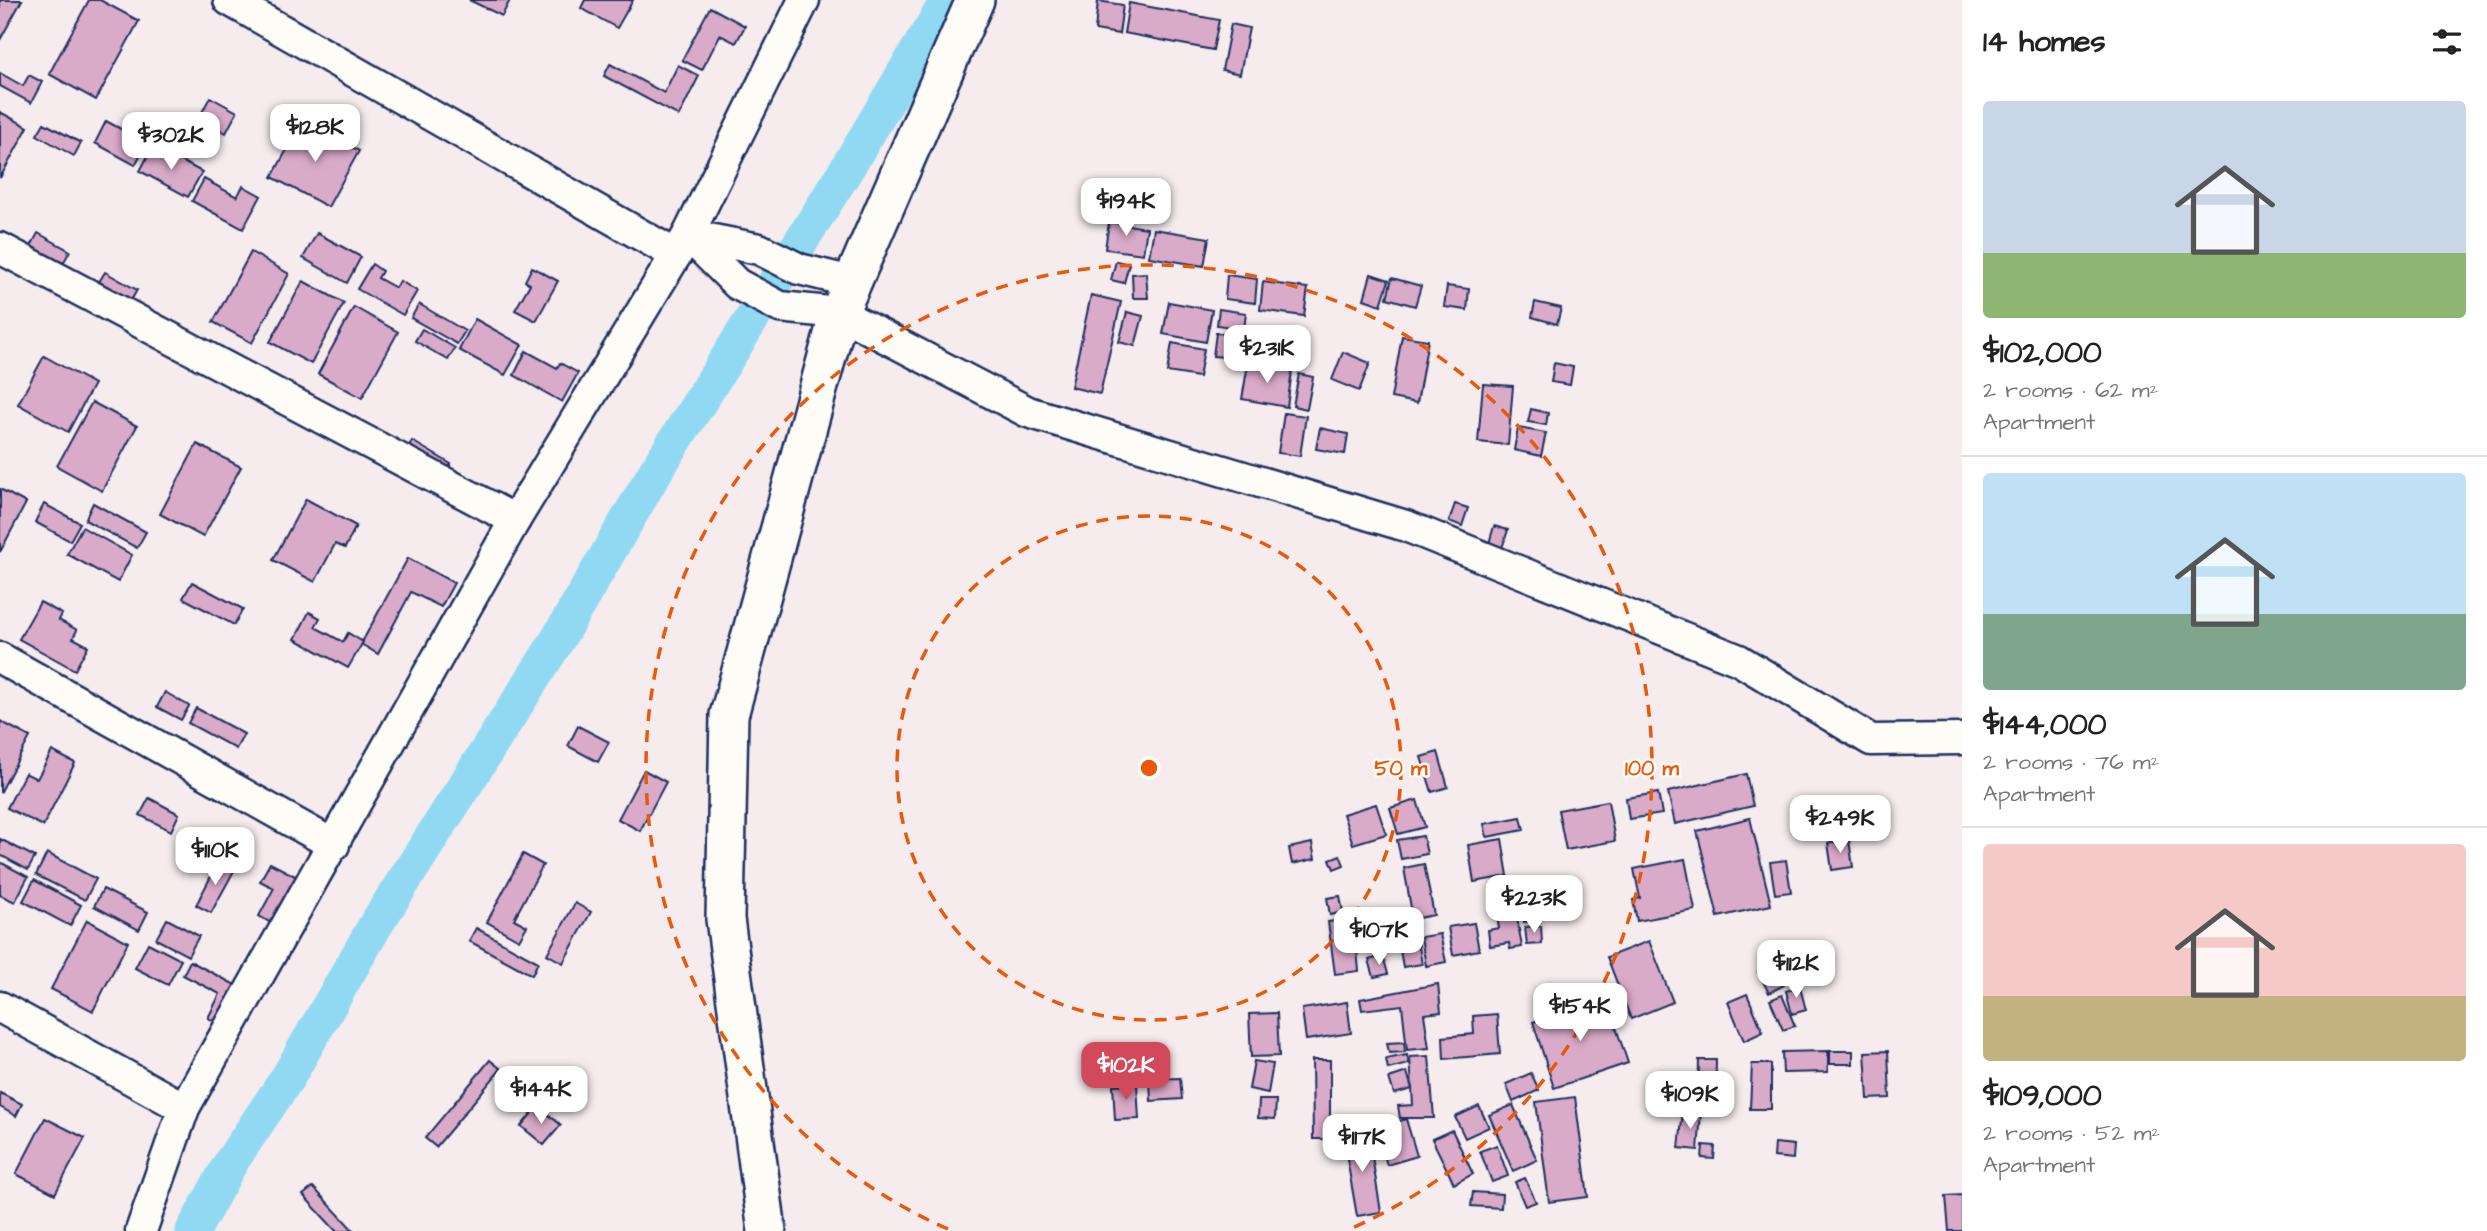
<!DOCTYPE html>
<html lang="en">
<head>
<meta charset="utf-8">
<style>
	body { margin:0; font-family:"Architects Daughter",sans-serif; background:#f6f6f6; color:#222; height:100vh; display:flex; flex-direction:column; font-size:26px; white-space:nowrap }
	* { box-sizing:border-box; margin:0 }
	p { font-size:23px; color:#767676 }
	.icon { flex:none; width:38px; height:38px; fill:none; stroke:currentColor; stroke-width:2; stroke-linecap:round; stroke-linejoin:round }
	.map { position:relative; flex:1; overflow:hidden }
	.sheet { display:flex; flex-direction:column; background:#fff; width:525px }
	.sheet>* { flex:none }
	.price { position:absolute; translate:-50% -60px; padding:0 16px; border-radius:14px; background:#fff; color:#222; font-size:23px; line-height:46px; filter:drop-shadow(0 2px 4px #0008) }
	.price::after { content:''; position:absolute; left:50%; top:42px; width:21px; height:16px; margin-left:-10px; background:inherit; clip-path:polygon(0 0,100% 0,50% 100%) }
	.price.active { background:#d1495b; color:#fff }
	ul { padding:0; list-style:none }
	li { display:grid; align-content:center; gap:14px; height:371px; padding:0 21px }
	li+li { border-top:2px solid #e0e0e0 }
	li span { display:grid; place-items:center; height:217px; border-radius:7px; color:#555 }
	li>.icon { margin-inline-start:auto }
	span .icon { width:126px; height:126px; fill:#fffc; stroke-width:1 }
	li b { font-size:30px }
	h2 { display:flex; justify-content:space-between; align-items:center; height:84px; padding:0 21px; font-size:30px }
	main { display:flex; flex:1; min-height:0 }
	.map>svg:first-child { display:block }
</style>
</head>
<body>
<main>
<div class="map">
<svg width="1962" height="1231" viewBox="0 0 1962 1231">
	<rect width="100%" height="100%" fill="#f6ecee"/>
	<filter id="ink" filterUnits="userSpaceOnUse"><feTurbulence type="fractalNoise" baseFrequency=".0143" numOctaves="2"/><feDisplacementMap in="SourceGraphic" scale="14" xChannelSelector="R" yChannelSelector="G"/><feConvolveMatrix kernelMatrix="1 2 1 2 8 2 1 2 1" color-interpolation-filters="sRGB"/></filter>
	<g filter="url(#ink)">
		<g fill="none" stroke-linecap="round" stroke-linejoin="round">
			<polyline stroke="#91d9f3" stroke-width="35" points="193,1231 231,1162 288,1077 375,926 555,644 654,474 841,178 948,0"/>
		</g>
		<g fill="#daaac9" stroke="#1b2f5e" stroke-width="2">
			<polygon points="0,0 22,0 0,40"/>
			<polygon points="89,0 100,0 139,21 96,100 49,74"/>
			<polygon points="469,0 510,0 502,16"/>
			<polygon points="585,0 633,0 617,28 581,8"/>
			<polygon points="1098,1 1123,5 1119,34 1095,30"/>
			<polygon points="1129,3 1219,20 1213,50 1124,33"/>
			<polygon points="710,7 745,26 736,43 720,35 702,70 682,60"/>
			<polygon points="1231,24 1249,28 1240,74 1222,70"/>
			<polygon points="610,64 664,93 678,65 699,76 679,116 604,76"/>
			<polygon points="0,73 23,86 29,75 42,82 31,103 0,86"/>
			<polygon points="210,97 237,112 226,133 199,118"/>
			<polygon points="0,112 28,127 0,178"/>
			<polygon points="303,120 359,151 328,207 272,177"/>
			<polygon points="106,121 147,143 135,165 95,143"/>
			<polygon points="44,123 81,143 74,156 37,135"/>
			<polygon points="153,146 202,172 188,197 140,171"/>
			<polygon points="204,179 237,197 243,186 261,196 243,229 192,201"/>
			<polygon points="1109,222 1147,228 1143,254 1105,249"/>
			<polygon points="1154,229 1209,238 1204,266 1149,257"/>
			<polygon points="38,233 70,251 61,267 29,250"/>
			<polygon points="317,233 361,257 347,283 303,258"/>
			<polygon points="251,252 289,274 252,343 213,322"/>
			<polygon points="1116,261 1129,264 1124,283 1111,280"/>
			<polygon points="372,264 382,271 378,278 396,288 400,281 417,291 403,315 357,289"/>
			<polygon points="532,267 558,281 536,321 515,310 530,284 525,281"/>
			<polygon points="105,272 137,290 128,306 96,287"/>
			<polygon points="1146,273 1148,298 1133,298 1132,274"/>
			<polygon points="1371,274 1389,280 1381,305 1364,299"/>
			<polygon points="1227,275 1257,279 1255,303 1225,299"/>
			<polygon points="1392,278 1421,286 1415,306 1387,298"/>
			<polygon points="303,281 344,303 311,364 270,342"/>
			<polygon points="1263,282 1308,288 1304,316 1260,310"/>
			<polygon points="1447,286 1469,289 1467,310 1444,307"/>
			<polygon points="1091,295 1121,302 1100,394 1071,387"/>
			<polygon points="1169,302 1212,310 1206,342 1163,334"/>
			<polygon points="1535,302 1561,308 1557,324 1532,317"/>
			<polygon points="419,304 465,331 457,344 411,318"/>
			<polygon points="354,307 398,332 362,398 318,374"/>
			<polygon points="1219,309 1246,313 1244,329 1217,325"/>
			<polygon points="1127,312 1143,316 1135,346 1119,342"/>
			<polygon points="475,319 522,345 505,375 459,350"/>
			<polygon points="422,329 455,348 448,360 415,341"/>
			<polygon points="1216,333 1239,335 1237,358 1213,356"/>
			<polygon points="1402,336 1428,340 1417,403 1391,398"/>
			<polygon points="1172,343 1204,349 1199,377 1167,372"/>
			<polygon points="526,351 557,368 560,363 578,373 562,402 514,375"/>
			<polygon points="1343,352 1370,363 1359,391 1332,380"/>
			<polygon points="44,356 94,384 68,432 18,404"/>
			<polygon points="1554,363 1573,367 1570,385 1551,382"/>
			<polygon points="1248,364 1292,371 1287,407 1242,399"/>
			<polygon points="1299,374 1313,377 1307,409 1293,406"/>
			<polygon points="1483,384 1513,386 1508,445 1478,442"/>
			<polygon points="92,402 137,426 102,491 57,466"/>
			<polygon points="1531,409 1548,413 1546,425 1528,422"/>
			<polygon points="1284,413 1306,416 1300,456 1278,453"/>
			<polygon points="1320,428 1348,434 1345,454 1316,449"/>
			<polygon points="1518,428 1546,433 1541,456 1514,450"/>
			<polygon points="412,441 451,464 441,479 402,456"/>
			<polygon points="197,444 241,467 203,537 160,514"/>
			<polygon points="0,489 26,503 0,552"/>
			<polygon points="306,499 356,526 345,548 335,544 315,582 273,560"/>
			<polygon points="93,503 146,532 137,548 85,520"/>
			<polygon points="44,504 80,523 70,541 35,522"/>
			<polygon points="1455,504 1468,508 1462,526 1449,521"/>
			<polygon points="1494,526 1508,530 1501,551 1488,547"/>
			<polygon points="82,527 132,555 118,582 67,554"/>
			<polygon points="408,558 454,583 441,607 411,592 378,654 361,644"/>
			<polygon points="192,582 243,609 234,625 183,598"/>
			<polygon points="40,602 62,614 59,620 77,630 73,638 88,646 75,670 19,639"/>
			<polygon points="309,612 320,618 315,627 343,642 348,633 363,642 348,668 295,639"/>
			<polygon points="165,692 189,706 181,720 157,707"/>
			<polygon points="196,708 244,734 236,749 188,723"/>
			<polygon points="0,721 30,737 0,793"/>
			<polygon points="578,726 609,742 598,762 568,746"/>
			<polygon points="52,751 75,763 43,826 7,808 25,773 37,779"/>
			<polygon points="1438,752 1448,787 1432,792 1421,757"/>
			<polygon points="644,770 666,782 640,831 618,819"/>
			<polygon points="1746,774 1753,806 1675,824 1668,792"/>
			<polygon points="1658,793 1662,814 1629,819 1626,798"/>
			<polygon points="149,798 179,814 171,831 140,815"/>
			<polygon points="1417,800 1425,827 1398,834 1390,808"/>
			<polygon points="1608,801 1615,841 1566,850 1558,810"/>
			<polygon points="1376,804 1386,834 1353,844 1343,814"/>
			<polygon points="1521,817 1524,830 1487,837 1484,824"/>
			<polygon points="1750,818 1771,905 1718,917 1697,831"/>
			<polygon points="1423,836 1427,854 1401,859 1397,840"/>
			<polygon points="0,839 35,857 28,870 0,855"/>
			<polygon points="1502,839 1508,876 1474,882 1468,845"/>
			<polygon points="1849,840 1853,867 1832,870 1828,843"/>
			<polygon points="1312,843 1315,859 1292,864 1289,848"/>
			<polygon points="47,853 96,879 85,900 36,875"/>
			<polygon points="523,854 543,865 514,919 527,926 519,940 487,922"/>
			<polygon points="1340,855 1344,865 1334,869 1330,859"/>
			<polygon points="1685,859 1695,910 1637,921 1633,900 1640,898 1634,869"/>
			<polygon points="1786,860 1791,892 1775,894 1770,862"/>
			<polygon points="219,861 235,869 211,913 196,905"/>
			<polygon points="0,862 28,877 15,902 0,895"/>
			<polygon points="270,863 299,878 275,925 259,916 274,888 260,881"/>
			<polygon points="1424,864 1434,915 1413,919 1404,868"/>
			<polygon points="34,880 81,905 70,926 23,901"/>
			<polygon points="1536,886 1539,921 1524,922 1520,887"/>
			<polygon points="103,889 148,912 139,930 94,906"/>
			<polygon points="1512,889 1522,947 1510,949 1509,943 1490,946 1488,930 1499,928 1493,893"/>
			<polygon points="1340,896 1343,912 1330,915 1327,898"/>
			<polygon points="575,903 591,912 563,963 547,954"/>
			<polygon points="167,919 199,936 188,956 156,939"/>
			<polygon points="1354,919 1359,971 1335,974 1328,922"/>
			<polygon points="87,920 128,942 93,1011 51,989"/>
			<polygon points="1474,923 1479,950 1453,955 1448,927"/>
			<polygon points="1415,924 1422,964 1403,967 1396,927"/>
			<polygon points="1541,926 1542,944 1527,945 1525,927"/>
			<polygon points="476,928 538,962 532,975 469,941"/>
			<polygon points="1440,934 1446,962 1426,966 1421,937"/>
			<polygon points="1649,941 1673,1002 1631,1019 1607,957"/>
			<polygon points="148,943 181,960 168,985 135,968"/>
			<polygon points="1383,956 1388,974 1374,977 1369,960"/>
			<polygon points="190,961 239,987 220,1024 208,1018 220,994 183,975"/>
			<polygon points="1773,964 1784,985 1769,993 1758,972"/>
			<polygon points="1438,984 1441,1012 1424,1014 1429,1048 1407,1050 1402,1005 1362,1010 1360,999"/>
			<polygon points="1800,987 1806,1010 1792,1014 1786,991"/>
			<polygon points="1747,994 1763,1032 1744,1041 1728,1002"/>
			<polygon points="1782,995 1795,1026 1783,1030 1770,1000"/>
			<polygon points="1606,998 1628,1063 1554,1088 1533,1022"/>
			<polygon points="1347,1002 1351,1033 1306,1040 1302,1009"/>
			<polygon points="1277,1013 1279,1056 1251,1057 1249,1014"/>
			<polygon points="1497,1014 1500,1054 1444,1059 1443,1037 1474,1034 1473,1016"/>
			<polygon points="1404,1042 1405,1052 1389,1053 1387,1043"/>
			<polygon points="1828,1051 1828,1072 1783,1073 1782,1052"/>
			<rect x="1830" y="1051" width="23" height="13"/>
			<polygon points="1888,1051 1890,1098 1868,1099 1865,1052"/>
			<polygon points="1407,1055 1409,1064 1388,1069 1386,1059"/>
			<polygon points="1429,1056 1434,1118 1400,1118 1398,1106 1413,1105 1410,1057"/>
			<polygon points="490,1060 501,1069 436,1147 425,1138"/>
			<polygon points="1312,1060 1330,1060 1330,1139 1313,1139"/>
			<polygon points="1699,1060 1716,1060 1715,1105 1698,1105"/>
			<polygon points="1254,1061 1273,1064 1268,1093 1249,1089"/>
			<polygon points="1752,1064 1771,1064 1771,1109 1750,1109"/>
			<polygon points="1407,1072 1412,1089 1394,1094 1389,1078"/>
			<polygon points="1531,1073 1539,1090 1513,1102 1506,1084"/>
			<polygon points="1180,1078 1182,1099 1151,1101 1150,1079"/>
			<polygon points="1137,1084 1139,1119 1115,1120 1113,1085"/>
			<polygon points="0,1093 22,1104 16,1116 0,1107"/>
			<polygon points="1575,1097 1588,1197 1549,1202 1536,1102"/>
			<polygon points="1259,1100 1276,1100 1275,1119 1258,1118"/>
			<polygon points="1513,1105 1537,1160 1513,1171 1489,1115"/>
			<polygon points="538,1106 561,1125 544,1145 521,1126"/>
			<polygon points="1479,1106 1489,1127 1465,1138 1455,1117"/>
			<polygon points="1683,1111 1701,1113 1698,1150 1679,1148"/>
			<polygon points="45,1118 85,1138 55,1194 16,1174"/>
			<polygon points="1406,1119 1417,1156 1387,1165 1376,1128"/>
			<polygon points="1452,1130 1473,1174 1454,1184 1432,1139"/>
			<polygon points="1368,1132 1381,1212 1357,1216 1343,1136"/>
			<polygon points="1775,1143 1794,1145 1793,1159 1774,1157"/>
			<polygon points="1497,1145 1508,1176 1492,1182 1480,1151"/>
			<polygon points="1703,1145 1715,1146 1714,1159 1702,1158"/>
			<polygon points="1525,1178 1536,1202 1525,1206 1515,1182"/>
			<polygon points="313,1187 354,1231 336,1231 303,1195"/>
			<polygon points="1473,1192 1502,1194 1501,1208 1471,1206"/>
			<polygon points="1962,1195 1962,1231 1949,1231 1946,1196"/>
		</g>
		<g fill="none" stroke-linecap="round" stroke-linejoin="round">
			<defs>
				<g id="minor">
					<polyline points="229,0 676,255"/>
					<polyline points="688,235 737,284 780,307 839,313 1028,412 1406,526 1739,660 1871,740 1962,739"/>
					<polyline points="688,235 759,249 799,269 852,282"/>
					<polyline points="0,248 515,520"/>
					<polyline points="0,658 334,845"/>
					<polyline points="0,1007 184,1108"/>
					<polyline points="141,1231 184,1108 515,520 688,235 804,0"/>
				</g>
				<polyline id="tertiary" points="767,1231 725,919 729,715 839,313 975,0"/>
			</defs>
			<use href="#minor" stroke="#1b2f5e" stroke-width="35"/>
			<use href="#tertiary" stroke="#1b2f5e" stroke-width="42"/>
			<use href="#minor" stroke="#fdfcf7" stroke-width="30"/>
			<use href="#tertiary" stroke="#fdfcf7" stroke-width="37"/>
		</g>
	</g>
	<g fill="none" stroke="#e8590c" stroke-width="3.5" stroke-dasharray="12 9">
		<circle cx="1149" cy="768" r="252"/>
		<path d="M948 1229A503 503 0 1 1 1350 1229"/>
	</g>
	<circle cx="1149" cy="768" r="10" fill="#e8590c" stroke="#fdfcf7" stroke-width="3.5"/>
	<g font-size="21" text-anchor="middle" font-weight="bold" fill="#e8590c" stroke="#fdfcf7" stroke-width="5" stroke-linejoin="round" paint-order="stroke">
		<text x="1401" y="775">50 m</text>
		<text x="1652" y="775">100 m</text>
	</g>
</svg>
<b class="price" style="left:315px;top:164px">$128K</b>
<b class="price" style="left:171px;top:172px">$302K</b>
<b class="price" style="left:1126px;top:238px">$194K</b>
<b class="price" style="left:1267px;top:385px">$231K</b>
<b class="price" style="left:1840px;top:855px">$249K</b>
<b class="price" style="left:215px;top:887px">$110K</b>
<b class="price" style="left:1534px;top:935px">$223K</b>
<b class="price" style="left:1379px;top:967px">$107K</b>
<b class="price" style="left:1796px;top:1000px">$112K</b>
<b class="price" style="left:1580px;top:1043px">$154K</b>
<b class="price active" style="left:1126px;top:1102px">$102K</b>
<b class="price" style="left:541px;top:1126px">$144K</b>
<b class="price" style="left:1690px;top:1131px">$109K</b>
<b class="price" style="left:1362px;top:1174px">$117K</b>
</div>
<section class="sheet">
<h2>14 homes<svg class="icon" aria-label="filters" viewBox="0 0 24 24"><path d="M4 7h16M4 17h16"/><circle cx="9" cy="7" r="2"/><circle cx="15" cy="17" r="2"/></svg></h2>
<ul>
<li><span style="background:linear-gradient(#c9d6e8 70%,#8fb573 0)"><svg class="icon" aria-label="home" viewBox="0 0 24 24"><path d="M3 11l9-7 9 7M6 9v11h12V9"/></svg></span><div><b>$102,000</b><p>2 rooms · 62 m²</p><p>Apartment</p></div></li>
<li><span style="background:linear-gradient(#bfe0f5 65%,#7fa58c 0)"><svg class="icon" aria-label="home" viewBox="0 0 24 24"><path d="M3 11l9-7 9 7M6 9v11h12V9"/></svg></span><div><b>$144,000</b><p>2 rooms · 76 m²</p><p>Apartment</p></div></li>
<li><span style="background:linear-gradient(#f6c9c9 70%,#c2b280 0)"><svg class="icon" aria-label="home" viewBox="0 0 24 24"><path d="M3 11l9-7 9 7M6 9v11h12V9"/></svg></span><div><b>$109,000</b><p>2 rooms · 52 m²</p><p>Apartment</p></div></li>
</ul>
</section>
</main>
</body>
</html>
